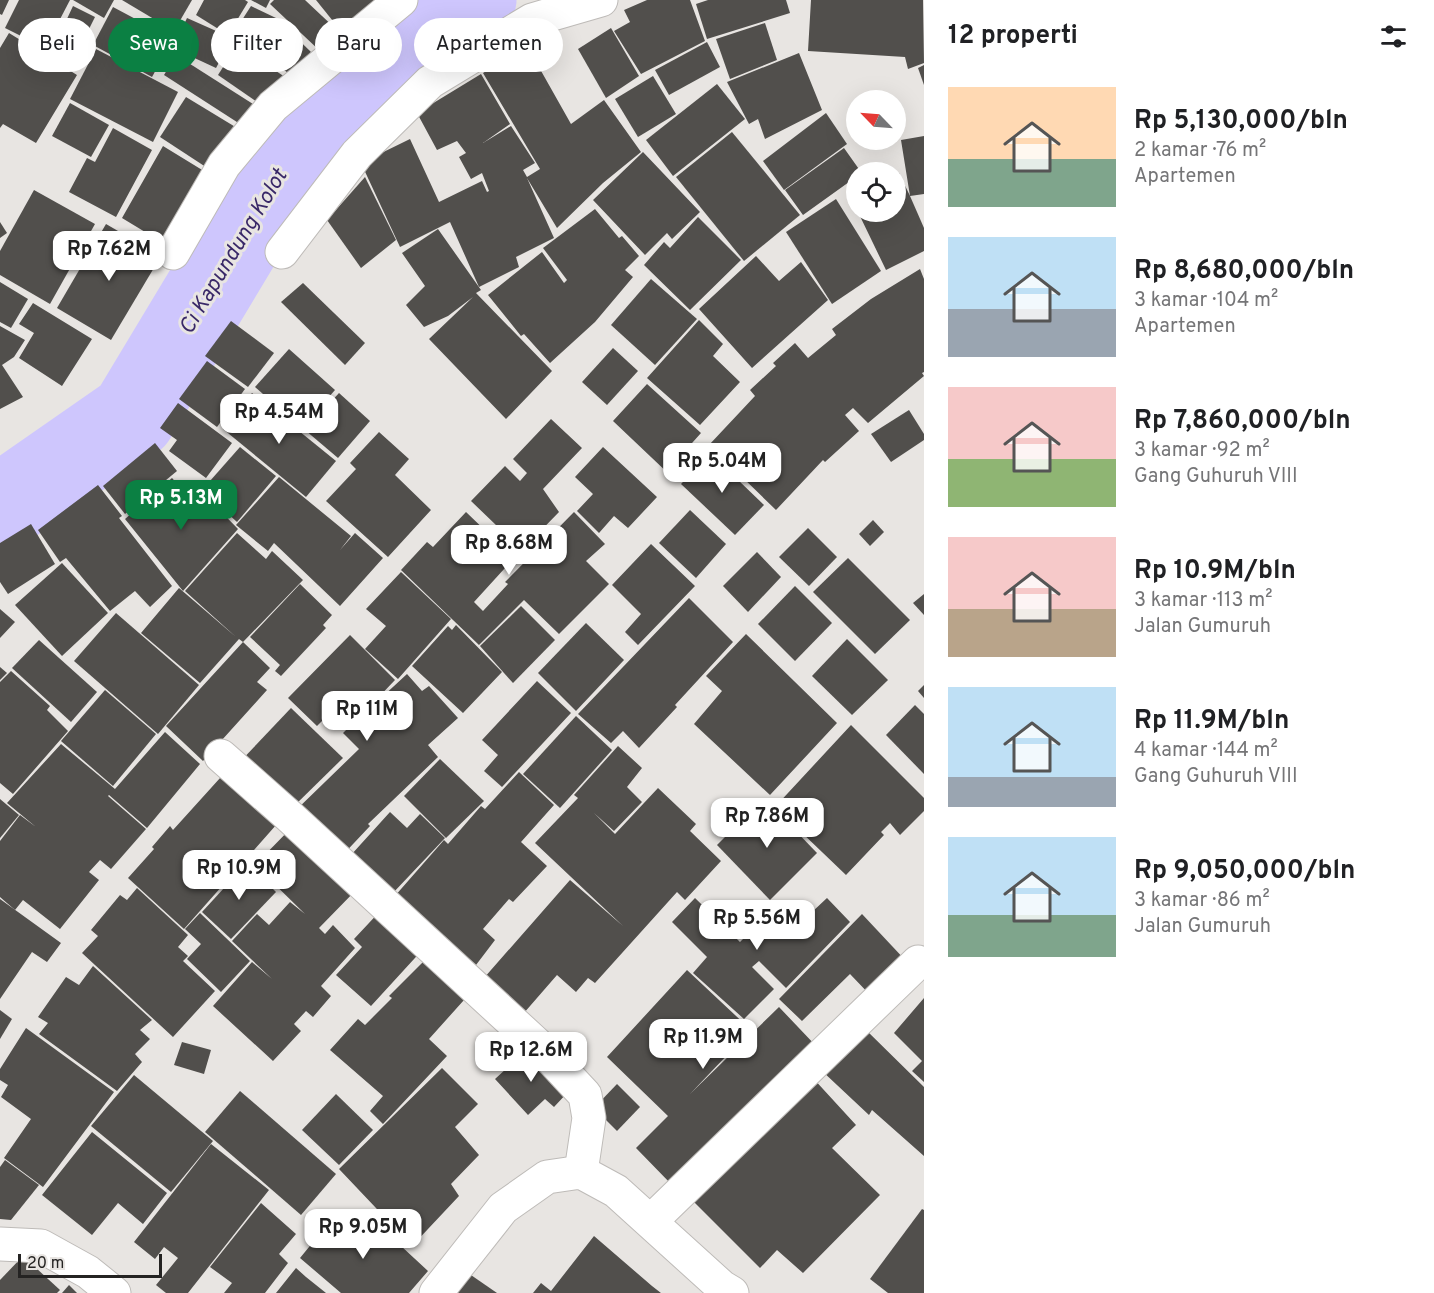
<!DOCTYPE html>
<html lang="id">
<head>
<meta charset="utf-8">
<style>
	body { margin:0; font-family:Overpass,sans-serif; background:#f6f6f6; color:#202124; height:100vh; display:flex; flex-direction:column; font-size:22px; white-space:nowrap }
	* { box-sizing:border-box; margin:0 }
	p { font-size:20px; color:#757577 }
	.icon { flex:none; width:33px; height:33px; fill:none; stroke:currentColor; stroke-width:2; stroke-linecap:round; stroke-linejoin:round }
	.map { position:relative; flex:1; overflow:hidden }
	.details { display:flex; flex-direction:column; background:#fff; width:510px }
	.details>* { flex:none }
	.guide { position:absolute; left:18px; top:18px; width:570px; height:54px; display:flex; gap:12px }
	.needle { width:39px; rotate:295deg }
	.buttons { position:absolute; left:846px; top:90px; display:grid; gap:12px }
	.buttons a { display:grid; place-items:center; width:60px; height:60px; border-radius:50%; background:#fff; box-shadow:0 6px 24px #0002; font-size:30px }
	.scale { position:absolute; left:18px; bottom:15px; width:144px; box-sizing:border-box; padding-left:6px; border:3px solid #242322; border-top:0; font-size:16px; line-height:21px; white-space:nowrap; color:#242322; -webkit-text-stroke:4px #e8e5e2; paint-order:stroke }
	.price { position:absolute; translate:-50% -51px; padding:0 14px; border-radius:12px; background:#fff; color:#222; font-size:20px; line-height:39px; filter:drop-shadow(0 2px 3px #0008) }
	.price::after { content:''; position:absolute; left:50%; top:36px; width:18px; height:14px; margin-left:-9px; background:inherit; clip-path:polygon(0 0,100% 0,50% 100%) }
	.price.active { background:#0b8043; color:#fff }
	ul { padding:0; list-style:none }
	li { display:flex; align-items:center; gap:18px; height:150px; padding:0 24px }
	li span { display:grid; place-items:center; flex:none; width:168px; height:120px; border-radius:0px; color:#555 }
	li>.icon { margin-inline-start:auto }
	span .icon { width:72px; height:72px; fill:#fffc; stroke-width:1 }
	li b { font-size:26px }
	h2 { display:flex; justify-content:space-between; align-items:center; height:72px; padding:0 24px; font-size:26px }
	.tag { padding:0 21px; border-radius:27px; background:#fff; box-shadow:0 6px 24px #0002; font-size:21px; line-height:54px }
	.tag.active { background:#0b8043; color:#fff }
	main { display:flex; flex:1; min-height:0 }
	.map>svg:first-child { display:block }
</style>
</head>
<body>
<main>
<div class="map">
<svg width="924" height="1293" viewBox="0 0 924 1293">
	<rect width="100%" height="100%" fill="#e8e5e2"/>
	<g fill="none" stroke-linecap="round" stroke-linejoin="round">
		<polyline stroke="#cec6fd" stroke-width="87" points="0,502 18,496 133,416 287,160 473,0"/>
	</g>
	<g fill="#514f4c">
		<polygon points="0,0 9,0 2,15 0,14"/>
		<polygon points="19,0 70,0 45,48 5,28"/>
		<polygon points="73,0 114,0 104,18"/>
		<polygon points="122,0 192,0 174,31"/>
		<polygon points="204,0 245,0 248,2 228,35 196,15"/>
		<polygon points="251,0 270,0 266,8"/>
		<polygon points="274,0 305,0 338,31 320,51 270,4"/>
		<polygon points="316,0 374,0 380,7 345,36"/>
		<polygon points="647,0 690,0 705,41 641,74 614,31 630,22 624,10"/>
		<polygon points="708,0 786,0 790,13 707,39 696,4"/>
		<polygon points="811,0 923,0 924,63 908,69 905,57 808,51"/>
		<polygon points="73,6 95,17 73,61 52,51"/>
		<polygon points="251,6 276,18 311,52 291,75 233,34"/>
		<polygon points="113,7 173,39 152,77 93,45"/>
		<polygon points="187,18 232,38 216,68 173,48"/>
		<polygon points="765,23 777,60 730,79 716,39"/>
		<polygon points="611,28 639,76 606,98 578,49"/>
		<polygon points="9,33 77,75 36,143 3,124 0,128 0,48"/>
		<polygon points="707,42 720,67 669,95 655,70"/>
		<polygon points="237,45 285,77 263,106 218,75"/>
		<polygon points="527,46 571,124 604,100 641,152 603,183 557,228 527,178 554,238 516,257 519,267 479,287 450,222 400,247 361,163 410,139 439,202 482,181 487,192 489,191 482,173 471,179 459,157 466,153 457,141 437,150 417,113 481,74 510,124 483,143 511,126 535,163 523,170 527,177 540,169 483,73"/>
		<polygon points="96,49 178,92 153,142 70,99"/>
		<polygon points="799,53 822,110 765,139 758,119 749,124 727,82"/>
		<polygon points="176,55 253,104 240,124 164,75"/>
		<polygon points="924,65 924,85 918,68"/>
		<polygon points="653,76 676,114 638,137 615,99"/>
		<polygon points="717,84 745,119 673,176 646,140"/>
		<polygon points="186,97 242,131 215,173 160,137"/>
		<polygon points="70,103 109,125 91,157 52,136"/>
		<polygon points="826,113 847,144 784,190 763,161"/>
		<polygon points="113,128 152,150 116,217 69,192 87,158 95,162"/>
		<polygon points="732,132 800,215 744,261 676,177"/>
		<polygon points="924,136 924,194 910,196 924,228 924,251 886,270 858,212 896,212 896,174 899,173 910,196 901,140"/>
		<polygon points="163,146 212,176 173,243 157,233 155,238 122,218"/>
		<polygon points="844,148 861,172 856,172 856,177 803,215 785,190"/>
		<polygon points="643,152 700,212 672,239 667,233 645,255 593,200"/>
		<polygon points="365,177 396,240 361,268 327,220"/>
		<polygon points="34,190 95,224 50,304 0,275 0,251"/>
		<polygon points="856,195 856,208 851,197"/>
		<polygon points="836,199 881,271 832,304 786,232"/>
		<polygon points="595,209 619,238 622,236 639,256 625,270 633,277 595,322 550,363 524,334 521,336 488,295 542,252 564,283 567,280 543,248"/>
		<polygon points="698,217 741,260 690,310 644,265 664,242 670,248"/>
		<polygon points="0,222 7,233 0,238"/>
		<polygon points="106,224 161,256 111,340 57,308"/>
		<polygon points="438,229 481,290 476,293 552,371 506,419 429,339 473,297 448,316 424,327 406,305 425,286 402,253"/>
		<polygon points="756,256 779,281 801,262 828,300 752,368 699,309"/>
		<polygon points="920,269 924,279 924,372 922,373 924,376 868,423 853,408 845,415 859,431 825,462 823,460 776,510 709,445 755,396 750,390 776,366 773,363 795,343 808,358 836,335 832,329 871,299"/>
		<polygon points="651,279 697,319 655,365 611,325"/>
		<polygon points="0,282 28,299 11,328 0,322"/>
		<polygon points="303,283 365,343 345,365 281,302"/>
		<polygon points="33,303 92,339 62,386 19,358 34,333 19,324"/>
		<polygon points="699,320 723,344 713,356 740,382 700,425 647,378"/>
		<polygon points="231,321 274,353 248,387 205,356"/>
		<polygon points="0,326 25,340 14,357 2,365 23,397 0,409"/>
		<polygon points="613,348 638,371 607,405 582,382"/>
		<polygon points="289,349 335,390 302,428 255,387"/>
		<polygon points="207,361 245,389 217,427 179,399"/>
		<polygon points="647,384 701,433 684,452 689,457 671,476 613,421"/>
		<polygon points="252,393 336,461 306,497 223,429"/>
		<polygon points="339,393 370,421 338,458 305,430"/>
		<polygon points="178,403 232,443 206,478 169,451 177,440 160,428"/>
		<polygon points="909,410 924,434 924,440 891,462 871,434"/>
		<polygon points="551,419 582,448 543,489 559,512 522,550 471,501 505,466 520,481 527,473 513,459"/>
		<polygon points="379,432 409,459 395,475 431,510 388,557 326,501 356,469 350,463"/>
		<polygon points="155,443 177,471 125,514 103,486"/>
		<polygon points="240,447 276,476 237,522 202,490"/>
		<polygon points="603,447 657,497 628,528 614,516 599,533 577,511 593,494 575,477"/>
		<polygon points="710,453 764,505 735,535 681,484"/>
		<polygon points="279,477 351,536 340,550 355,533 383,558 340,606 274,543 268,551 236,525"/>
		<polygon points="172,478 194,502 203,493 238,529 183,591 125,519"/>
		<polygon points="98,485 122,516 119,518 172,586 150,607 135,591 110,611 66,558 60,562 38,530"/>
		<polygon points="690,510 726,544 696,578 659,543"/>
		<polygon points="466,512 514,558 474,602 483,611 508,584 505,582 574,512 605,544 586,561 609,584 559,634 524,600 479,645 401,570 427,542 433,547"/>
		<polygon points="873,520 884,532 870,546 859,534"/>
		<polygon points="31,524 55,564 8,594 0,582 0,543"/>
		<polygon points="808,528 837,557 809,586 779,557"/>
		<polygon points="237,533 266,559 272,551 303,580 243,642 239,639 200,683 141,633 179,588 236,637 185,591"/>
		<polygon points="651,544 695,586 638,645 625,632 641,614 612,585"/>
		<polygon points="757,552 781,577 748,612 723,586"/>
		<polygon points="848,558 910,620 875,654 813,592"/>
		<polygon points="62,563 108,613 62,656 15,605"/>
		<polygon points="401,572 451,619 398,679 365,649 386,626 366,609"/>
		<polygon points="300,584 332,615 323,625 326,628 281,676 275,671 280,665 250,637"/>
		<polygon points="795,586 832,623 795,661 758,624"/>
		<polygon points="924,594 924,615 913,603"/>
		<polygon points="689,598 733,642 675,705 677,707 639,748 623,731 611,743 578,714"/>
		<polygon points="521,606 555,640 513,683 480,646"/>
		<polygon points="0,609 15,622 0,638"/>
		<polygon points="116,613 199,685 158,734 74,661"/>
		<polygon points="586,623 624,660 576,711 538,673"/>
		<polygon points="456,625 502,672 463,713 412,666 448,626 452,630"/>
		<polygon points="746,634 837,723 770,795 694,724 722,691 706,676"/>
		<polygon points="350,635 395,680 353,724 407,674 422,691 429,686 458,718 428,745 438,757 368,824 370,826 338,860 292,814 359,749 343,733 350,726 333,710 317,726 288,698"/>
		<polygon points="847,639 888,680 852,715 812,676"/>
		<polygon points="39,640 97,692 71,722 12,668"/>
		<polygon points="243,642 270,668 257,682 267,690 203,761 166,726"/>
		<polygon points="0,667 7,673 0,680"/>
		<polygon points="11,671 50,706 47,710 68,731 13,794 0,783 0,682"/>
		<polygon points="537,681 571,713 502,787 484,771 498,755 482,740"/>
		<polygon points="924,685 924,698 918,691"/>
		<polygon points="105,690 156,734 113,786 61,741"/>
		<polygon points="915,705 924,714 924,774 886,735"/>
		<polygon points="291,708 343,758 288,812 237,765"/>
		<polygon points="576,716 612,750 560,808 523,774"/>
		<polygon points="851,725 924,798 924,811 900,835 890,823 881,832 884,835 846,875 775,807"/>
		<polygon points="165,732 200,764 147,828 109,795 108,796 146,829 111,869 100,860 89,872 99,880 60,929 23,900 15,910 0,897 0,841 20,815 36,827 7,803 61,744 115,789"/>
		<polygon points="618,746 642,768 627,787 642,802 614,831 594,813 615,834 658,788 696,824 690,831 721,861 685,900 677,892 595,983 588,978 576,992 557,975 517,1021 484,978 570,880 623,926 535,843 578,798 574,795"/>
		<polygon points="440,759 484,801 446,838 404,796"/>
		<polygon points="230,767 284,816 184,929 128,878 154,849 152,847 170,826 173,830"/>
		<polygon points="519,772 554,805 521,842 547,866 513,902 509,899 483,929 495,940 476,965 444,938 387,905 444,840 448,844 481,806 485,809"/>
		<polygon points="764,798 817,853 770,900 717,845"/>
		<polygon points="0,799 19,815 0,838"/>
		<polygon points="390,812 407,828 420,814 445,838 392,894 351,855"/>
		<polygon points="295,824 359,887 319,928 325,934 333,925 355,948 321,986 331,996 313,1017 306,1011 294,1024 301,1031 273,1061 213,1006 252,962 272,979 232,941 257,914 269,925 290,902 305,914 255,865"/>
		<polygon points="247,863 276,892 231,939 202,912"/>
		<polygon points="137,888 188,935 178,947 188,956 183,961 215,991 173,1037 82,953 98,936 91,930 120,895 127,900"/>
		<polygon points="695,898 740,942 776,906 796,927 827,898 850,922 786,988 759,961 752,967 774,989 744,1019 693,973 707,957 672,922"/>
		<polygon points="0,899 61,943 47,962 32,952 0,999"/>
		<polygon points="383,908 425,947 371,1006 336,975 362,947 354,939"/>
		<polygon points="200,913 250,961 221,992 187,959 201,944 185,929"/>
		<polygon points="862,914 907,962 872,997 850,974 802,1021 779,999"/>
		<polygon points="423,962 464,1000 429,1039 447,1056 383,1124 370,1111 383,1096 330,1050 358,1019 365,1025 392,998 389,996"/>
		<polygon points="93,966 152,1020 140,1030 150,1039 135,1054 142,1062 117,1091 39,1034 48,1023 38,1017 66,977 79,985"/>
		<polygon points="687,970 751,1030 690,1094 779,1007 817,1047 672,1185 636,1148 668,1116 607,1057"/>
		<polygon points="924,998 924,1082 912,1071 922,1061 894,1033"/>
		<polygon points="0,1010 12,1019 0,1039"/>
		<polygon points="26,1028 114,1092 43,1187 4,1158 31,1119 1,1097 8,1085 0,1080 0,1069"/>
		<polygon points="864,1028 924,1087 924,1156 872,1110 869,1115 821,1070"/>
		<polygon points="182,1042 211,1050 204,1074 174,1065"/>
		<polygon points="528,1049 568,1092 554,1107 545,1099 528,1115 495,1079"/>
		<polygon points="442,1068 478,1104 455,1127 479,1155 451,1184 459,1196 412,1246 339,1169"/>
		<polygon points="134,1075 213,1141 171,1192 91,1126"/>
		<polygon points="812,1077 856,1125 832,1148 880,1195 803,1273 777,1250 760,1268 690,1198"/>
		<polygon points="617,1084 640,1107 617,1131 594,1108"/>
		<polygon points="240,1091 336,1174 301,1215 205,1132"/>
		<polygon points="336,1094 373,1130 339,1165 302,1130"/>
		<polygon points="92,1132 167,1193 143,1224 118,1203 92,1235 42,1195"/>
		<polygon points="211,1144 269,1190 188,1293 166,1293 156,1285 178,1258 164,1247 155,1259 134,1242"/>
		<polygon points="5,1160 39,1185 11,1220 0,1219 0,1167"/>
		<polygon points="261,1203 296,1234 279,1254 288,1263 265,1293 224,1293 232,1283 210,1267"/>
		<polygon points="922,1209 924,1210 924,1293 888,1293 870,1279"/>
		<polygon points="336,1214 361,1236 374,1221 428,1271 409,1293 341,1293 300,1258"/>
		<polygon points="594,1236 652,1286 661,1293 533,1293 541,1283 551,1291"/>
		<polygon points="23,1256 60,1290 57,1293 0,1293 0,1280"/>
		<polygon points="296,1268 306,1277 326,1293 276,1293"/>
		<polygon points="468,1273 497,1293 453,1293"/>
		<polygon points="69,1285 77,1293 62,1293"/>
	</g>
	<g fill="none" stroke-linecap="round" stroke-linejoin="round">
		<defs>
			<g id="minor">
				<polyline points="282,252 357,154 430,82 532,20 601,0"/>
				<polyline points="173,253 224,165 273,106 401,0"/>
				<polyline points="221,756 289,816 544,1051 585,1095 589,1118 581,1172"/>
				<polyline points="651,1221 918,962"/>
				<polyline points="0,1244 41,1246 88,1272 114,1293"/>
				<polyline points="436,1293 503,1208 547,1177 581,1172 616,1191 722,1287 732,1293"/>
			</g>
		</defs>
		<use href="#minor" stroke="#bebbb8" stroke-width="35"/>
		<use href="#minor" stroke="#fff" stroke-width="33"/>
	</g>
	<g text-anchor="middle" stroke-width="6" stroke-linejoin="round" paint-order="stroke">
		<g font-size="22" font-style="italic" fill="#392868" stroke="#e8e5e2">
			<text transform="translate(232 251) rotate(-59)" y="8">Ci Kapundung Kolot</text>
		</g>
	</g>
</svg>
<div class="buttons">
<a><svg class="needle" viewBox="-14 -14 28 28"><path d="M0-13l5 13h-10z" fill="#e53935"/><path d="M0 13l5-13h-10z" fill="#757577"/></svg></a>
<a><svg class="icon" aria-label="locate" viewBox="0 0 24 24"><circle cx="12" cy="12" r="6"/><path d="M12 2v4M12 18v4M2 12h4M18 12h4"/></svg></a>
</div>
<div class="scale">20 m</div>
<b class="price" style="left:109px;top:282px">Rp 7.62M</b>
<b class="price" style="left:279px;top:445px">Rp 4.54M</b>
<b class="price" style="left:722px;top:494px">Rp 5.04M</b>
<b class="price active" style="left:181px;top:531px">Rp 5.13M</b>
<b class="price" style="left:509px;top:576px">Rp 8.68M</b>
<b class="price" style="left:367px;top:742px">Rp 11M</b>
<b class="price" style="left:767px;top:849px">Rp 7.86M</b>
<b class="price" style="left:239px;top:901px">Rp 10.9M</b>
<b class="price" style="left:757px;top:951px">Rp 5.56M</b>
<b class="price" style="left:703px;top:1070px">Rp 11.9M</b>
<b class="price" style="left:531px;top:1083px">Rp 12.6M</b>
<b class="price" style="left:363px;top:1260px">Rp 9.05M</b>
<div class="guide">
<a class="tag">Beli</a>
<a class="tag active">Sewa</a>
<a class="tag">Filter</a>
<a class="tag">Baru</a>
<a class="tag">Apartemen</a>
</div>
</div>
<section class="details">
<h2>12 properti<svg class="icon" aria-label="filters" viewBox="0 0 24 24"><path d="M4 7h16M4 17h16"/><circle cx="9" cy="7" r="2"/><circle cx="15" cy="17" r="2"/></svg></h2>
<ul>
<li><span style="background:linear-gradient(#ffd9b3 60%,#7fa58c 0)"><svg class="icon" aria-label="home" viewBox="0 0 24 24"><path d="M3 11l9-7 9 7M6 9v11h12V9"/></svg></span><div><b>Rp 5,130,000/bln</b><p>2 kamar · 76 m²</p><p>Apartemen</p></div></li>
<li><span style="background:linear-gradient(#bfe0f5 60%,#9aa5b1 0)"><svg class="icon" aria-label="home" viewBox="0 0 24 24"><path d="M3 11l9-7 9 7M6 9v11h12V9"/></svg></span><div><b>Rp 8,680,000/bln</b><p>3 kamar · 104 m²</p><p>Apartemen</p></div></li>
<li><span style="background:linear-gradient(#f6c9c9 60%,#8fb573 0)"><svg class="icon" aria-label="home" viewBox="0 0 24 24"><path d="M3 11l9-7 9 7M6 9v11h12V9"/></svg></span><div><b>Rp 7,860,000/bln</b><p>3 kamar · 92 m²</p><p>Gang Guhuruh VIII</p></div></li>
<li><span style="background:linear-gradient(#f6c9c9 60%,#b9a48a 0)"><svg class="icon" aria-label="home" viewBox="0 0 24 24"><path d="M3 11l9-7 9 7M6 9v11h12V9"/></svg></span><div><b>Rp 10.9M/bln</b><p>3 kamar · 113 m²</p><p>Jalan Gumuruh</p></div></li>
<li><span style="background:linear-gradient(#bfe0f5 75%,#9aa5b1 0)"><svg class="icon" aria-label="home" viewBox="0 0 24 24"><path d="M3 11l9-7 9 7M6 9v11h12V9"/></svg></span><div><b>Rp 11.9M/bln</b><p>4 kamar · 144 m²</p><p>Gang Guhuruh VIII</p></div></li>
<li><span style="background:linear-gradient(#bfe0f5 65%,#7fa58c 0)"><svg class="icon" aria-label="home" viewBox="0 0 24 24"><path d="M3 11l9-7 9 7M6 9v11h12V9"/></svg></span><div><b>Rp 9,050,000/bln</b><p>3 kamar · 86 m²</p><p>Jalan Gumuruh</p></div></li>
</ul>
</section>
</main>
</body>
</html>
